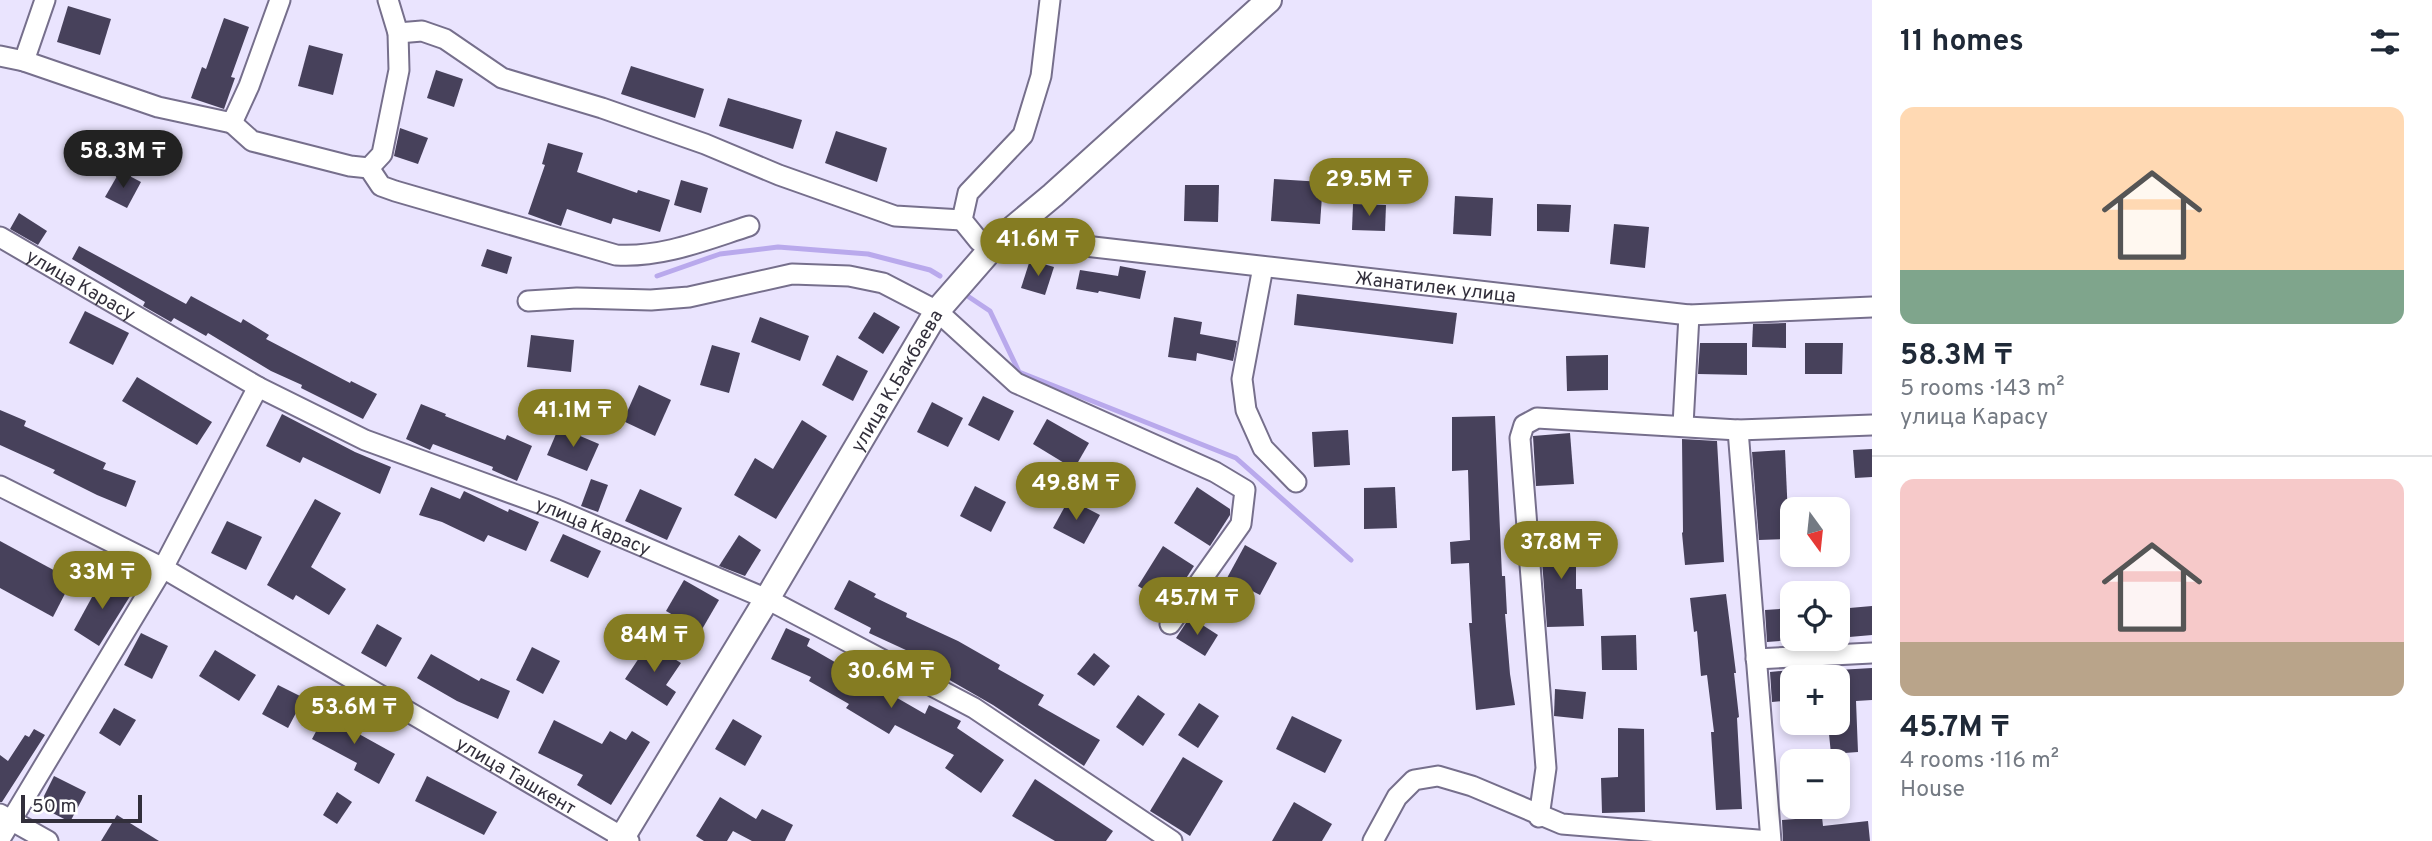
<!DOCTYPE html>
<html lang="en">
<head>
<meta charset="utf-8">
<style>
	body { margin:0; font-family:Overpass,sans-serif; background:#f6f6f7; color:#1f2937; height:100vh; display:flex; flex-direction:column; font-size:26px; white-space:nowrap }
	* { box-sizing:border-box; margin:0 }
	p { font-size:23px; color:#747a83 }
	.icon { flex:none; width:38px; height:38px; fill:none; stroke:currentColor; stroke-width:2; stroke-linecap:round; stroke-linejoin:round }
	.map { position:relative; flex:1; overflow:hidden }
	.drawer { display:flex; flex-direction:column; background:#fff; width:560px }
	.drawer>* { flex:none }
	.needle { width:46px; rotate:165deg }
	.buttons { position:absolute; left:1780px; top:497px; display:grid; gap:14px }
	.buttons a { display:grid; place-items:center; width:70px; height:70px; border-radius:14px; background:#fff; box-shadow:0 4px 10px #0003; font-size:35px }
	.scale { position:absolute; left:21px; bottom:18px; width:121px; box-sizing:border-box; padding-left:7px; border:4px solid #322f3b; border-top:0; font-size:19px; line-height:24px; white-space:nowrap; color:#322f3b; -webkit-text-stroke:5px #fff; paint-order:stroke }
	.price { position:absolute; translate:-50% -60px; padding:0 16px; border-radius:24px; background:#857c22; color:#fff; font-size:23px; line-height:46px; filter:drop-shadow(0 2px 4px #0008) }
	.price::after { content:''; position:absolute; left:50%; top:42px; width:21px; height:16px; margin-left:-10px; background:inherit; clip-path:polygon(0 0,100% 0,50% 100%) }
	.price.selected { background:#222; color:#fff }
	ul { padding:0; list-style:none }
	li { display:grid; align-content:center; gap:14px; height:371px; padding:0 28px }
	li+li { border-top:2px solid #e0e1e3 }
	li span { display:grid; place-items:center; height:217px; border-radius:14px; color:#555 }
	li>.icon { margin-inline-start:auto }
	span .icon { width:126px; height:126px; fill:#fffc; stroke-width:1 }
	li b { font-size:30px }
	h2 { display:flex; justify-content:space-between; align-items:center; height:84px; padding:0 28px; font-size:30px }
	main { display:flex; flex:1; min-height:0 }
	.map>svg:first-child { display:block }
</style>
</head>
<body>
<main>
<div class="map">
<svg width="1872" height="841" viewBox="0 0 1872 841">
	<rect width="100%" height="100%" fill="#eae4fe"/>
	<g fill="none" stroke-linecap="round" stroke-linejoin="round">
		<g stroke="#b9a9ec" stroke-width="5">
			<polyline points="657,276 720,254 778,247 868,254 930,270 940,276"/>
			<polyline points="969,297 990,311 1019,372 1236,458 1351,560"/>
		</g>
	</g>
	<g fill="#47415b">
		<polygon points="68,6 111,19 100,55 57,42"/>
		<polygon points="224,18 249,27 231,77 235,78 224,109 191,98 202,67 206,69"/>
		<polygon points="309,45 343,54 333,95 298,86"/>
		<polygon points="631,66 704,89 695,118 621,94"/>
		<polygon points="436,70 463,79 454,107 427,98"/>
		<polygon points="728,98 802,120 793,149 719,126"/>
		<polygon points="400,128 428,138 418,164 394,156"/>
		<polygon points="836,131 887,148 877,182 825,163"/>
		<polygon points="548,143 583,153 577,172 637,193 638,190 670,200 660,232 613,218 611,224 567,209 561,226 528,214 545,165 542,164"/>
		<polygon points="120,171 141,182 127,208 105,197"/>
		<polygon points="1274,179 1323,182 1320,224 1271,221"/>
		<polygon points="681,180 708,188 701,213 674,205"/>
		<polygon points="1185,185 1219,185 1218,222 1184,221"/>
		<polygon points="1455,196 1493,198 1491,236 1453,234"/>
		<polygon points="1353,204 1386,205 1385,231 1352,230"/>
		<polygon points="1537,204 1571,205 1569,232 1537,231"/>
		<polygon points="19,213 47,231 38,245 10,229"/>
		<polygon points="1614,224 1649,227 1645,268 1610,264"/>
		<polygon points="79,246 186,304 191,296 241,323 243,319 269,335 266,339 350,383 351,381 377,394 363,419 301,388 302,385 271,371 208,333 206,336 174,318 171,322 143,306 145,302 72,259"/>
		<polygon points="487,249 512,257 507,274 481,266"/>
		<polygon points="1030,260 1054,267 1045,295 1021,288"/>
		<polygon points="1120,266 1146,271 1140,299 1099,291 1098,293 1076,289 1080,270 1118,276"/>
		<polygon points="1297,294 1457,313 1453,344 1294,325"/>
		<polygon points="85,311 129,333 113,365 69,343"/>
		<polygon points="874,312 900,327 883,354 858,338"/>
		<polygon points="760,317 809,336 800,361 751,342"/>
		<polygon points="1174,317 1202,322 1200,334 1237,341 1233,361 1197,353 1196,361 1168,357"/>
		<polygon points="1786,323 1786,348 1752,347 1753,324"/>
		<polygon points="531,335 574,340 571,372 527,367"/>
		<polygon points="1700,343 1747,343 1747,375 1698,374"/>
		<polygon points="1805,343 1843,343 1842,374 1805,374"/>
		<polygon points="712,345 740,353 729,393 700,385"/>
		<polygon points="837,355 868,371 853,401 822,385"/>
		<polygon points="1608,355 1608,390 1567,391 1566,356"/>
		<polygon points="137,377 212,422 197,445 122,401"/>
		<polygon points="639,385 671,400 655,436 623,421"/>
		<polygon points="983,396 1014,411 999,441 968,425"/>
		<polygon points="932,402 963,418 948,447 917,432"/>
		<polygon points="421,404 446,414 445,416 505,440 507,435 532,446 517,481 492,470 493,467 433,444 430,450 406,439"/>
		<polygon points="0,410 26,421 24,426 106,463 103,469 136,481 126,507 97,495 53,473 55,470 0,445"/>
		<polygon points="282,414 355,452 391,467 380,494 303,457 300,463 266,446"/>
		<polygon points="1495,416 1502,576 1505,576 1507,614 1505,614 1510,674 1515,705 1476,710 1469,623 1472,623 1469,563 1451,564 1450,542 1470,540 1468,470 1452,471 1452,417"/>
		<polygon points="1047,419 1089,443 1074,469 1033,444"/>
		<polygon points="802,420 827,436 776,519 734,495 755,458 773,469"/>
		<polygon points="559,427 599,444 587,471 547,455"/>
		<polygon points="1348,430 1350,465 1314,467 1312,432"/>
		<polygon points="1570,433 1574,484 1536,486 1533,436"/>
		<polygon points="1682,439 1717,441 1724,562 1685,565 1682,533 1683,532"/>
		<polygon points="1872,449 1872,477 1855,478 1853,450"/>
		<polygon points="1785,450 1789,539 1759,540 1752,452"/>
		<polygon points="591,479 608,485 598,512 581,506"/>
		<polygon points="975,486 1006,502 991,532 960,516"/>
		<polygon points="431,487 460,499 464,491 508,512 509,509 539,522 526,551 488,535 484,542 442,522 419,515"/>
		<polygon points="1197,487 1230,509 1230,515 1210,546 1174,523"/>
		<polygon points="1395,487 1397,528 1364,529 1364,488"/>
		<polygon points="640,489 682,508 667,540 625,521"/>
		<polygon points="315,499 341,513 311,567 346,589 329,615 296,595 293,600 267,585"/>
		<polygon points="1069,499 1100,515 1084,544 1053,528"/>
		<polygon points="227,521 262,537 246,570 211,553"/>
		<polygon points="563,534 601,551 588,578 550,561"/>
		<polygon points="1540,534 1576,534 1576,589 1582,589 1584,626 1547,627"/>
		<polygon points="739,535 761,550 745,576 719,566"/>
		<polygon points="0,541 72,580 53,617 0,588"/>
		<polygon points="1245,545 1277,563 1260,595 1227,578"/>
		<polygon points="1163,546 1194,566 1169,605 1138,586"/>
		<polygon points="103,577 132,593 99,646 74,630"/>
		<polygon points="684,580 719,600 701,631 666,611"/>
		<polygon points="849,580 876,594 874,597 907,613 906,617 958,641 1000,665 998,669 1044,695 1038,705 1100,740 1084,766 993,705 939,674 941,671 906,655 908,651 869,633 871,628 834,609"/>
		<polygon points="1726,594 1736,673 1734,673 1739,717 1737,718 1742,809 1716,810 1711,732 1714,732 1707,675 1701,676 1697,631 1694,632 1690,598"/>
		<polygon points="1872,606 1872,635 1838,638 1838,609"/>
		<polygon points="1792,608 1792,640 1767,642 1765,610"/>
		<polygon points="1190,617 1218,635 1205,656 1176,638"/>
		<polygon points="377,624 402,638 386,667 361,653"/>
		<polygon points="786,628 810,639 807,646 925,714 929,705 961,721 957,728 1004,760 981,793 945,768 954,755 895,725 889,734 846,708 849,704 809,681 811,677 771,659"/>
		<polygon points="141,633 168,646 152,679 124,665"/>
		<polygon points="1636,635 1637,670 1602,670 1601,636"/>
		<polygon points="649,643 681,663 666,685 676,692 667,706 625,679"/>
		<polygon points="532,647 560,661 543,694 516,680"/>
		<polygon points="215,650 256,675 239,701 199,676"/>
		<polygon points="1094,653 1110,666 1094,686 1077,674"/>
		<polygon points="431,654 479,681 481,678 510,691 498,719 457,701 417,678"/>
		<polygon points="1872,668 1872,700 1856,701 1858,752 1831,754 1828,724 1840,723 1838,670"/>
		<polygon points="1792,670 1792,700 1772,702 1770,672"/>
		<polygon points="278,685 304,698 288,728 262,714"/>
		<polygon points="1555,689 1586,692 1583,719 1554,716"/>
		<polygon points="1138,695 1165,714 1143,746 1116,727"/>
		<polygon points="1199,703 1219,716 1198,748 1178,735"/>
		<polygon points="114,708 136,720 120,746 99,733"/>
		<polygon points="328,709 354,723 350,729 395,754 379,784 354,770 357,763 312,739"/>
		<polygon points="1292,716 1342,740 1325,773 1276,749"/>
		<polygon points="733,719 762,736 745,766 715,749"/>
		<polygon points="554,720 602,744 610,731 626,740 632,731 650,742 611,805 577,785 583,775 538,753"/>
		<polygon points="1618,728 1644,729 1645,812 1602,813 1601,778 1618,777"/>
		<polygon points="34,729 45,735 2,802 0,802 0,755 8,761 25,735 29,737"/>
		<polygon points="1183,757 1223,781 1190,836 1150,811"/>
		<polygon points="54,776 86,792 70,822 39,806"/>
		<polygon points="427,776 497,812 484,835 415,801"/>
		<polygon points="1035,779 1113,831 1106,841 1055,841 1012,816"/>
		<polygon points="337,792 352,802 337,824 323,815"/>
		<polygon points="720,797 756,819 762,809 793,825 785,841 752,841 733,831 727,841 704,841 696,836"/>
		<polygon points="1294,802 1332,824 1322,841 1272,841"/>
		<polygon points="117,815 159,841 101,841"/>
		<polygon points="1822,817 1823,826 1868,821 1870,841 1783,841 1782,820"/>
	</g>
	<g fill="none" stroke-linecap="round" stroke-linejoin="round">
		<defs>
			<g id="minor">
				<path id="s1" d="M1050,0L1041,76L1023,135L968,193L962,220L979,241L1032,240L1689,315L1872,307"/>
				<polyline points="398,33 422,31 445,39 502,78 602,108 705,144 779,175 895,216 962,220"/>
				<polyline points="0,56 24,61 45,0"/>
				<polyline points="24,61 158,107 232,123 249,86 280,0"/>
				<polyline points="232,123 252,141 350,166 369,168 382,154 399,70 398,33 388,0"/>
				<path d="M369,168L381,186L395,191L616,255C662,258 705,240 749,226"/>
				<path id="s2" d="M0,237L258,387L365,440L555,509L767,599L974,708L1172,841"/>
				<polyline points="1263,267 1242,379 1246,410 1263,448 1296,482"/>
				<polyline points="528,301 577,298 651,300 689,297 792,274 849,276 883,283 937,311 1016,383 1215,472 1245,490 1241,524 1170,624"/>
				<polyline points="1683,425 1689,315"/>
				<polyline points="1738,430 1771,841"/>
				<path id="s3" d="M0,486L163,568L629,841"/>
				<polyline points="1756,659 1872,653"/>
				<polyline points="0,814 48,841"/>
				<polyline points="1539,817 1546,768 1520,438 1524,425 1537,418 1738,430 1872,425"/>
				<polyline points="0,839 163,568 258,387"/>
				<polyline points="1373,841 1397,797 1414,780 1438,776 1472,786 1562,824 1770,841"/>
			</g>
			<g id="tertiary">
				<path id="s4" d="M620,841L767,599L937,311L999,240L1053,195L1269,0"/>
			</g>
		</defs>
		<use href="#minor" stroke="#766f8c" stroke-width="23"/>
		<use href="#tertiary" stroke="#766f8c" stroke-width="28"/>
		<use href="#minor" stroke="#fff" stroke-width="19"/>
		<use href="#tertiary" stroke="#fff" stroke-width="24"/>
	</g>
	<g text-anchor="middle" stroke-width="7" stroke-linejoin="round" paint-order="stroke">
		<g font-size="19" fill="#322f3b" stroke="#fff">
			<text dy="7" stroke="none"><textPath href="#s2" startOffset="94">улица Карасу</textPath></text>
			<text dy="7" stroke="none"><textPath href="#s1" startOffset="732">Жанатилек улица</textPath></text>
			<text dy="7" stroke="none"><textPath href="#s4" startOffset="537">улица К.Бакбаева</textPath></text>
			<text dy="7" stroke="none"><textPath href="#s2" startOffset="662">улица Карасу</textPath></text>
			<text dy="7" stroke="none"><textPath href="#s3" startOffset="592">улица Ташкент</textPath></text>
		</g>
	</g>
</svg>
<div class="buttons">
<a><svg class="needle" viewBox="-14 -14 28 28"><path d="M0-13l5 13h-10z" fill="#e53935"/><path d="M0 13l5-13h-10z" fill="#747a83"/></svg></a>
<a><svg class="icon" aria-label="locate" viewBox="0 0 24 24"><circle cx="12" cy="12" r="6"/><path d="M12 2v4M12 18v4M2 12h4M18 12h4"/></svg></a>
<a>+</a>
<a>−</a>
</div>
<div class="scale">50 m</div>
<b class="price selected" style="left:123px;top:190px">58.3M ₸</b>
<b class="price" style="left:1369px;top:218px">29.5M ₸</b>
<b class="price" style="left:1038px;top:278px">41.6M ₸</b>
<b class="price" style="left:573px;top:449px">41.1M ₸</b>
<b class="price" style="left:1076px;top:522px">49.8M ₸</b>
<b class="price" style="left:1561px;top:581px">37.8M ₸</b>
<b class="price" style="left:102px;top:611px">33M ₸</b>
<b class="price" style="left:1197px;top:637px">45.7M ₸</b>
<b class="price" style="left:654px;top:674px">84M ₸</b>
<b class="price" style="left:891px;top:710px">30.6M ₸</b>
<b class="price" style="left:354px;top:746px">53.6M ₸</b>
</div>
<section class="drawer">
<h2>11 homes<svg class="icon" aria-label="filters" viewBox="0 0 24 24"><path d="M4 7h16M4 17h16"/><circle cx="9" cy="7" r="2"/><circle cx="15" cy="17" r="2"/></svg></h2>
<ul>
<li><span style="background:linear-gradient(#ffd9b3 75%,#7fa58c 0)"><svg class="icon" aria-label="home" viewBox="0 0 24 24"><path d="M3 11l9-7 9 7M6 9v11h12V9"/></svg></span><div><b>58.3M ₸</b><p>5 rooms · 143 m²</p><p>улица Карасу</p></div></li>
<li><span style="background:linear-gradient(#f6c9c9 75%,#b9a48a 0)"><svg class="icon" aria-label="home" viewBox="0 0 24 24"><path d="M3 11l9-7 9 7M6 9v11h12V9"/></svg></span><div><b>45.7M ₸</b><p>4 rooms · 116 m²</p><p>House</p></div></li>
</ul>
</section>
</main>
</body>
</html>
